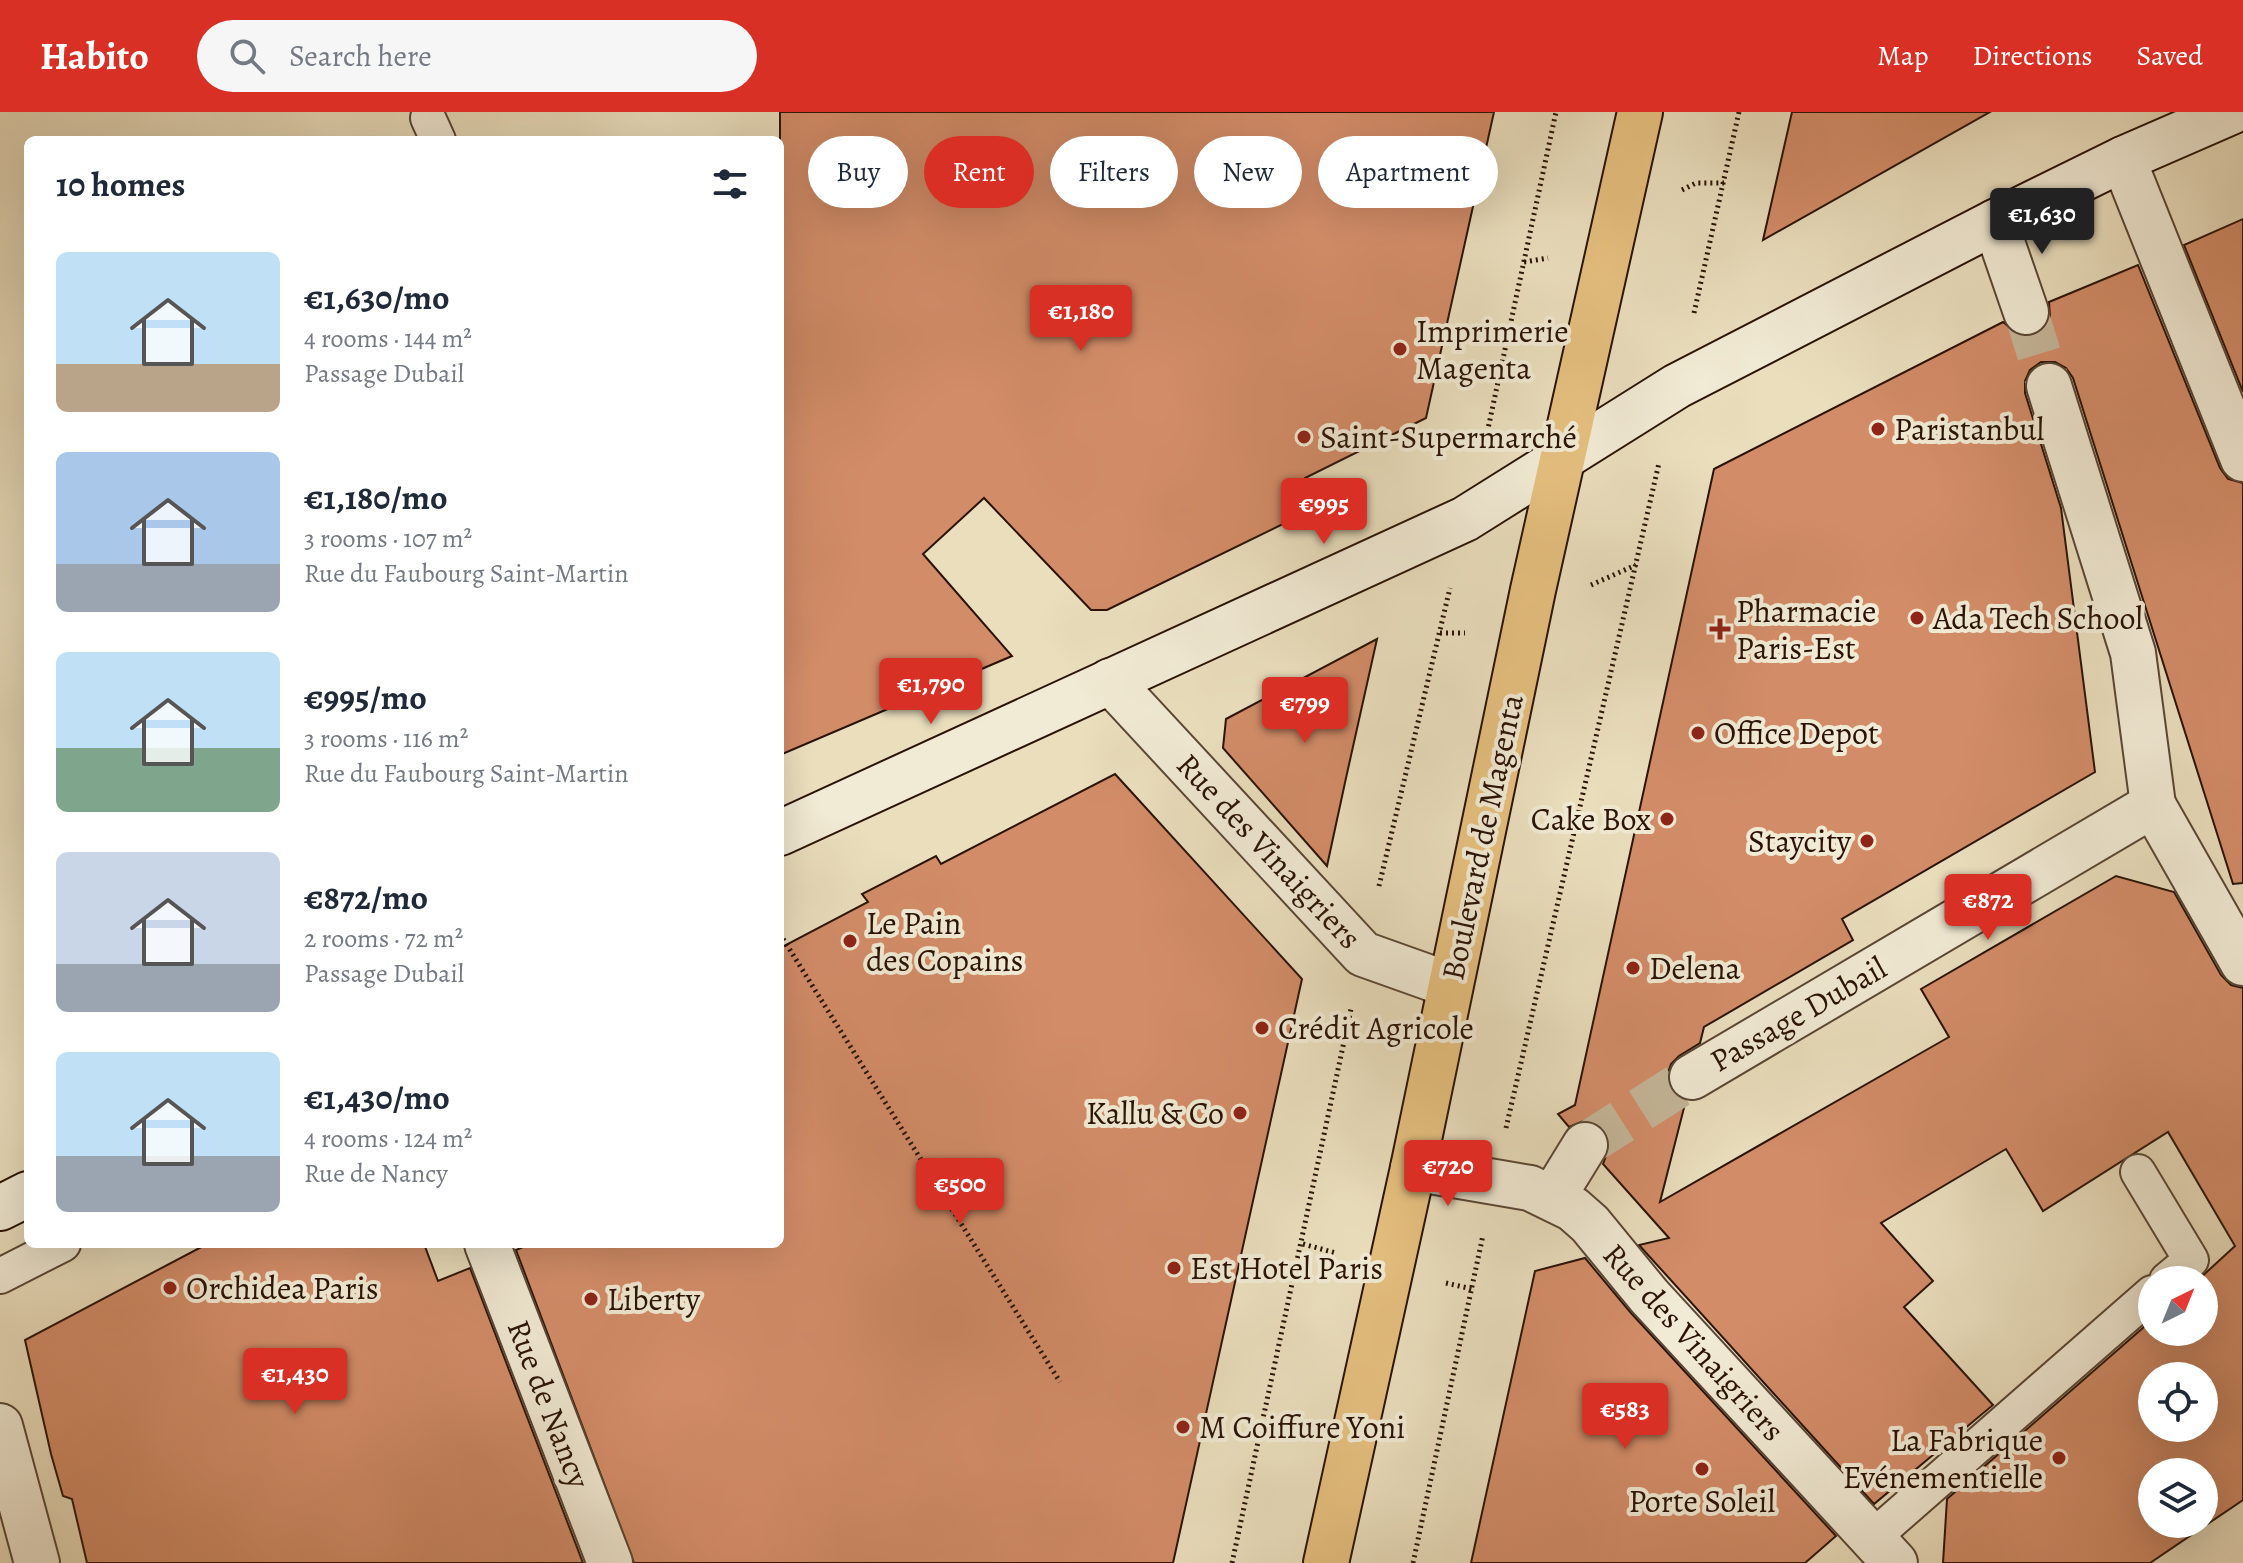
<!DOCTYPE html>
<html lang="en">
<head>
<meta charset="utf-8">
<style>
	body { margin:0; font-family:Alegreya,serif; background:#f6f6f7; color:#1f2937; height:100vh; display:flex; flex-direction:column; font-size:30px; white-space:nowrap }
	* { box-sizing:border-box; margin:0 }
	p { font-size:26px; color:#747a83 }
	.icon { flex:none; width:44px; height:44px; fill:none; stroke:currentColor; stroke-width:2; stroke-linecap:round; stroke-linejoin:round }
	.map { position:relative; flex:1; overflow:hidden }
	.drawer { position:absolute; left:24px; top:24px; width:760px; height:1112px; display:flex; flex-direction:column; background:#fff; border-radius:12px; box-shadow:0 8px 32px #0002 }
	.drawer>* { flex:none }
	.banner { position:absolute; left:808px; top:24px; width:760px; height:72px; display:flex; gap:16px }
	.needle { width:52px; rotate:43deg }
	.tools { position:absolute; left:2138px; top:1154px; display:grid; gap:16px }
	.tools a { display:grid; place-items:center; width:80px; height:80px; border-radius:50%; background:#fff; box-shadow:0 8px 32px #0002; font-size:40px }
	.price { position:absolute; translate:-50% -68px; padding:0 18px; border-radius:8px; background:#d93025; color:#fff; font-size:26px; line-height:52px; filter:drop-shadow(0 2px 4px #0008) }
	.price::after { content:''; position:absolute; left:50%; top:48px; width:24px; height:18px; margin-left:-12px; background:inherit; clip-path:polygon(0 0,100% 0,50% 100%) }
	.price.on { background:#222; color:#fff }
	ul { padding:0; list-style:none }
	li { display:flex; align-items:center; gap:24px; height:200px; padding:0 32px }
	li span { display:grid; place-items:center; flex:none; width:224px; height:160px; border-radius:12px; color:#555 }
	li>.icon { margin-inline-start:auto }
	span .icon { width:96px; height:96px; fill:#fffc; stroke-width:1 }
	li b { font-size:34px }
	h2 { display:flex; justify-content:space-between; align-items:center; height:96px; padding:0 32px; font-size:34px }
	.pill { padding:0 28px; border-radius:36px; background:#fff; box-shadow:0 8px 32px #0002; font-size:28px; line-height:72px }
	.pill.on { background:#d93025; color:#fff }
	header { display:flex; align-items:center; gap:48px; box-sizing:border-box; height:112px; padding:0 40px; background:#d93025; color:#fff }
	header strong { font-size:38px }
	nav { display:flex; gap:44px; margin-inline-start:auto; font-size:28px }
	.search { width:560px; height:72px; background:#f6f6f7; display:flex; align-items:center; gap:20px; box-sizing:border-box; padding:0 28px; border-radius:44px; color:#747a83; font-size:30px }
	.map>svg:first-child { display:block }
</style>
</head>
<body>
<header>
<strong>Habito</strong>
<div class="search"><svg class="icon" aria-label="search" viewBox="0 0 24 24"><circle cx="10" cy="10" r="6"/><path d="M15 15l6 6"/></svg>Search here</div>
<nav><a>Map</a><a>Directions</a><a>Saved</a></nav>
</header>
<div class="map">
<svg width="2243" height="1451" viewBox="0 0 2243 1451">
	<rect width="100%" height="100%" fill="#eadebd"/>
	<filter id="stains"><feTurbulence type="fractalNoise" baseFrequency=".0025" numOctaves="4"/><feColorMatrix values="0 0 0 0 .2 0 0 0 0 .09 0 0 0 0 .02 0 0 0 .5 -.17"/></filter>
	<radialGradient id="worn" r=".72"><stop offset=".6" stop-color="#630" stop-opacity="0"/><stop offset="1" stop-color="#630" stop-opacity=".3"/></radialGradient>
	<g fill="#d28c68" stroke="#2a1306" stroke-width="2" fill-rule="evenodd">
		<polygon points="780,0 1494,0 1426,306 1305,366 1287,410 1107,498 1091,498 984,386 923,442 1012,544 780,643"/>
		<polygon points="1792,0 1990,0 1763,128"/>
		<polygon points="2243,107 2243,280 2184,133"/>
		<path d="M2138,153L2220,356L2228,367L2243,371V771L2233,772L2073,266L2066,256L2055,250H2041L2030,258L2025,269V281L2061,396L2095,660L1842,807L1853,828L1704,915L1700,931L1679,944L1671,952L1667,964L1671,978L1686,988L1660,1090L1949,925L1921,877L2116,764L2174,780L2221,863L2231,873L2243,876V1388L2150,1451H1943L1947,1387L2152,1208V1220H2204V1168H2198L2235,1134L2168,1020L2043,1099L2006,1037L1881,1111L1933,1169L1904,1195L1993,1293L1874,1392L1639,1133L1669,1126L1603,1052L1610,1034L1607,1020L1599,1012L1586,1008L1569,1015L1558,1002L1575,993L1714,357L2003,210L2020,224L2035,223L2044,217L2050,206L2049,190ZM2152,1264H2204V1316H2152ZM2152,1360H2204V1412H2152Z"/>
		<polygon points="1377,527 1346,666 1327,754 1223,636 1226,607"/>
		<polygon points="1115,662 1302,867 1173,1451 634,1451 516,1138 530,1132 780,1132 780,836 868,790 862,782 936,744 941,752"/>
		<polygon points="207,1132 424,1132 438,1169 470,1156 583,1451 87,1451 72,1387 63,1384 51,1342 25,1228"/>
		<polygon points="1585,1146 1631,1201 1836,1424 1805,1451 1471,1451 1535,1159"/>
	</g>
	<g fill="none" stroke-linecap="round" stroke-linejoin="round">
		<g stroke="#c4b598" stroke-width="44" stroke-dasharray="44 22" stroke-linecap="butt">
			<polyline points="2026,200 2049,274"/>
			<polyline points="1585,1033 1692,965"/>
		</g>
		<defs>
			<g id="service">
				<polyline points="428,6 438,28"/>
				<polyline points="2138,1060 2191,1148 2167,1168"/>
				<polyline points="0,1164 63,1132"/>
				<polyline points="1872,1426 2152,1181"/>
			</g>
			<g id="pedestrian">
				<polyline points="1110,569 1363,842 1450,873"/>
				<polyline points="0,1314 37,1451"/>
			</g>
			<g id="minor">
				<polyline points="2123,47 2243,347"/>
				<polyline points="1995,110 2026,200"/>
				<polyline points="2049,274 2133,541 2153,693"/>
				<polyline points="1692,965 2153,693 2243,851"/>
				<polyline points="1413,1056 1530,1076 1573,1097 1590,1112 1649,1184 1895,1451"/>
				<polyline points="1553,1085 1585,1033"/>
				<polyline points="487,1132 610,1451"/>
			</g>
			<g id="secondary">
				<polyline points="780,721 1465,407 1677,274 1995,110 2123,47 2231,0"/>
				<polyline points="0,1096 28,1082"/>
			</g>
			<polyline id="primary" points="1326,1451 1413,1056 1533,478 1640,0"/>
		</defs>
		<use href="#service" stroke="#5a4634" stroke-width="38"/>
		<use href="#pedestrian" stroke="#5a4634" stroke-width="48"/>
		<use href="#minor" stroke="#5a4634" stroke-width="48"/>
		<use href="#secondary" stroke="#2a1306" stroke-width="48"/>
		<use href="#primary" stroke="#2a1306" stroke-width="48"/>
		<g stroke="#2a1306" stroke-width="5" stroke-dasharray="2 4" stroke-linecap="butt">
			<polyline points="1682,78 1696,71 1724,71"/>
			<polyline points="1524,150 1548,146"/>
			<polyline points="1694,201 1739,0"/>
			<polyline points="1486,326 1556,0"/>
			<polyline points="1591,473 1636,453"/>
			<polyline points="1440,521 1465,521"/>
			<polyline points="1379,774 1450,476"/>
			<polyline points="780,822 1060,1270"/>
			<polyline points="1506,1016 1659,351"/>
			<polyline points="1303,1132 1336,1141"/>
			<polyline points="1446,1171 1472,1177"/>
			<polyline points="1232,1451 1351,897"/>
			<polyline points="1413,1451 1483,1123"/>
		</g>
		<use href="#service" stroke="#f1ead4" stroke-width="34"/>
		<use href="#pedestrian" stroke="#f1ead4" stroke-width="44"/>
		<use href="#minor" stroke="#f1ead4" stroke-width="44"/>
		<use href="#secondary" stroke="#f1ead4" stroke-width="44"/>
		<use href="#primary" stroke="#e5bf7e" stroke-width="44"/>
	</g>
	<g fill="#8f2418" stroke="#f1ead4" stroke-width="3">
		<circle cx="1400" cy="237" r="8"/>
		<circle cx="1878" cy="317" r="8"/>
		<circle cx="1304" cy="325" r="8"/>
		<circle cx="1917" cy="506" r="8"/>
		<path d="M1716 505h8v8h8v8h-8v8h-8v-8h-8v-8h8z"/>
		<circle cx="1698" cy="621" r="8"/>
		<circle cx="1667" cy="707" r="8"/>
		<circle cx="1867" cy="729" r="8"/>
		<circle cx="850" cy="829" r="8"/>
		<circle cx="1633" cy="856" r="8"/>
		<circle cx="1262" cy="916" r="8"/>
		<circle cx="1240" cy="1001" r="8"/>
		<circle cx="1174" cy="1156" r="8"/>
		<circle cx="170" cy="1176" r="8"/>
		<circle cx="591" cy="1187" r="8"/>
		<circle cx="1183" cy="1315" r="8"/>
		<circle cx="2059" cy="1346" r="8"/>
		<circle cx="1702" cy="1357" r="8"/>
	</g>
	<g text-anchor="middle" stroke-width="8" stroke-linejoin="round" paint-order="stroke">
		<g font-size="32" fill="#2a1306" stroke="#f1ead4" text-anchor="start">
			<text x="1416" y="230">Imprimerie<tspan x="1416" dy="37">Magenta</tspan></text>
			<text x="1894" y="328">Paristanbul</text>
			<text x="1320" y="336">Saint-Supermarché</text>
			<text x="1736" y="510">Pharmacie<tspan x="1736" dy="37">Paris-Est</tspan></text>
			<text x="1933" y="517">Ada Tech School</text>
			<text x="1714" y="632">Office Depot</text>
			<text x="1651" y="718" text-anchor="end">Cake Box</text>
			<text x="1851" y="740" text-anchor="end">Staycity</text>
			<text x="866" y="822">Le Pain<tspan x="866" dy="37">des Copains</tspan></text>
			<text x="1649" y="867">Delena</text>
			<text x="1278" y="927">Crédit Agricole</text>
			<text x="1224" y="1012" text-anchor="end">Kallu &amp; Co</text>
			<text x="1190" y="1167">Est Hotel Paris</text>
			<text x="186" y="1187">Orchidea Paris</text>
			<text x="607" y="1198">Liberty</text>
			<text x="1199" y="1326">M Coiffure Yoni</text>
			<text x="2043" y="1339" text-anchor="end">La Fabrique<tspan x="2043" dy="37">Evénementielle</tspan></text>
			<text x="1702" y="1400" text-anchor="middle">Porte Soleil</text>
		</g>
		<g font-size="32" fill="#2a1306" stroke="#f1ead4">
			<text transform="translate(1482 725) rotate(-78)" y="11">Boulevard de Magenta</text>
			<text transform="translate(1269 739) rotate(47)" y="11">Rue des Vinaigriers</text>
			<text transform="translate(1798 902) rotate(-30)" y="11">Passage Dubail</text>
			<text transform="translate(1694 1230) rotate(48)" y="11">Rue des Vinaigriers</text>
			<text transform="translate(549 1292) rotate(69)" y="11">Rue de Nancy</text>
		</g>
	</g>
	<rect width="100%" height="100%" filter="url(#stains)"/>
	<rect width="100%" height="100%" fill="url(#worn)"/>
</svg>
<div class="tools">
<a><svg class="needle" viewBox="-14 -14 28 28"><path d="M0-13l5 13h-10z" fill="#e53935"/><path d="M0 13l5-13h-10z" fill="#747a83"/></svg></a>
<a><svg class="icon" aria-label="locate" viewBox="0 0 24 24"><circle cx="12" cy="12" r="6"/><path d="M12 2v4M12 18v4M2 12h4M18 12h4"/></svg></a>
<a><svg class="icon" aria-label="layers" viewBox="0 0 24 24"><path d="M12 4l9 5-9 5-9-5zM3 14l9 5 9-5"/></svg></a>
</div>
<b class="price on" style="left:2042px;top:144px">€1,630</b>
<b class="price" style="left:1081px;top:241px">€1,180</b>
<b class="price" style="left:1324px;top:434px">€995</b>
<b class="price" style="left:931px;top:614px">€1,790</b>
<b class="price" style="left:1305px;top:633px">€799</b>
<b class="price" style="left:1988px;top:830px">€872</b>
<b class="price" style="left:1448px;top:1096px">€720</b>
<b class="price" style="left:960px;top:1114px">€500</b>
<b class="price" style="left:295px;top:1304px">€1,430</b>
<b class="price" style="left:1625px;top:1339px">€583</b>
<div class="banner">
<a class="pill">Buy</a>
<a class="pill on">Rent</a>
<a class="pill">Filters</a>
<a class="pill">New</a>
<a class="pill">Apartment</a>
</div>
<section class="drawer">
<h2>10 homes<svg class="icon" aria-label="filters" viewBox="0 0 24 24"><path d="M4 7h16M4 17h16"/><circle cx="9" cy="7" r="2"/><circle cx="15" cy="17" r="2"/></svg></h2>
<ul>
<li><span style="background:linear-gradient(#bfe0f5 70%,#b9a48a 0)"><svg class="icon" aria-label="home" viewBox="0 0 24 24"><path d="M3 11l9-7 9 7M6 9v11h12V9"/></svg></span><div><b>€1,630/mo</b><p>4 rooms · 144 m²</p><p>Passage Dubail</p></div></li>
<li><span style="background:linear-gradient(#a9c7e8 70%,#9aa5b1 0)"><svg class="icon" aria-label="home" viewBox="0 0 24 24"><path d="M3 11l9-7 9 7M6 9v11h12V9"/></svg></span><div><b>€1,180/mo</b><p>3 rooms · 107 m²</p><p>Rue du Faubourg Saint-Martin</p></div></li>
<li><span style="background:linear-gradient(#bfe0f5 60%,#7fa58c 0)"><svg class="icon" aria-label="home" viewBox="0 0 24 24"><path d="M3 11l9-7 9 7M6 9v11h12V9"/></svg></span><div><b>€995/mo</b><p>3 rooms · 116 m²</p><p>Rue du Faubourg Saint-Martin</p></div></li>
<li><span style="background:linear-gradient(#c9d6e8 70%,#9aa5b1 0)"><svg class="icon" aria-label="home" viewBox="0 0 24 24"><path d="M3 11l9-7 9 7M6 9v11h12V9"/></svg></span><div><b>€872/mo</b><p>2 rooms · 72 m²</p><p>Passage Dubail</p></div></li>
<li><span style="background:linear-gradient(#bfe0f5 65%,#9aa5b1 0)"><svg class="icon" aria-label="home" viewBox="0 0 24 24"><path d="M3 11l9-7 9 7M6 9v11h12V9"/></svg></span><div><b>€1,430/mo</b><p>4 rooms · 124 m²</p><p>Rue de Nancy</p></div></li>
</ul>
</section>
</div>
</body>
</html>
